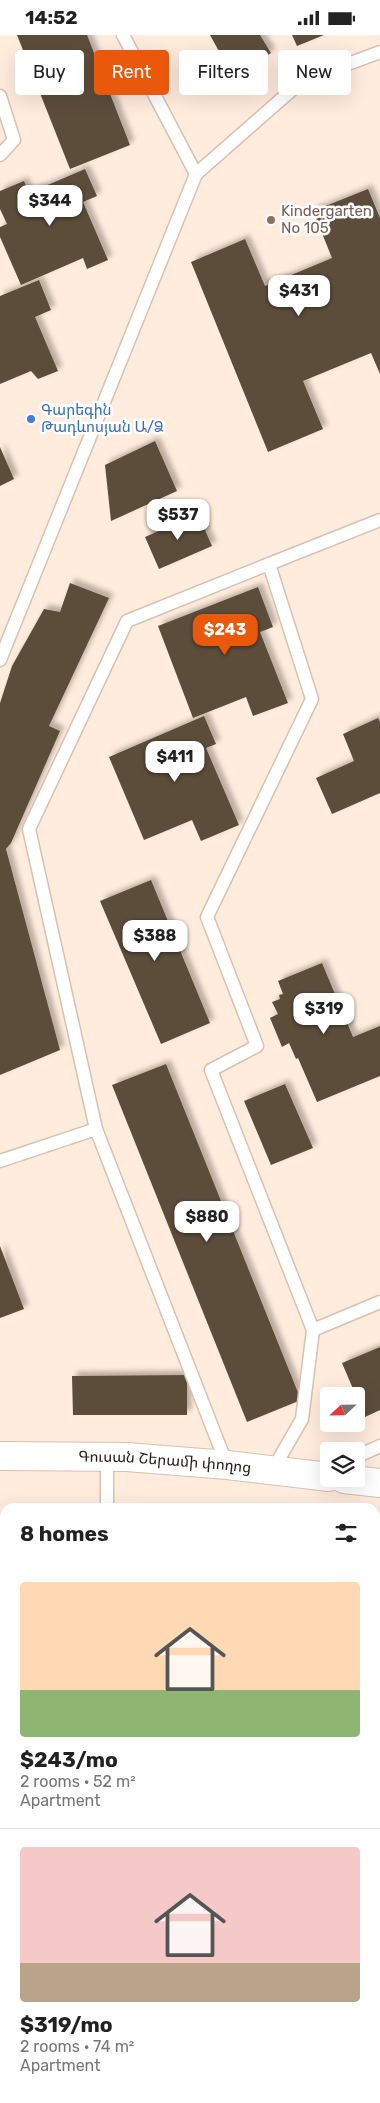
<!DOCTYPE html>
<html lang="en">
<head>
<meta charset="utf-8">
<style>
	body { margin:0; font-family:Rubik,"Noto Sans Armenian",sans-serif; background:#f6f6f6; color:#222; height:100vh; display:flex; flex-direction:column; font-size:19px; white-space:nowrap }
	* { box-sizing:border-box; margin:0 }
	p { font-size:16px; color:#767676 }
	.icon { flex:none; width:28px; height:28px; fill:none; stroke:currentColor; stroke-width:2; stroke-linecap:round; stroke-linejoin:round }
	.map { position:relative; flex:1; overflow:hidden }
	.sheet { position:absolute; left:0px; top:1468px; width:380px; height:601px; display:flex; flex-direction:column; background:#fff; border-radius:15px 15px 0 0; box-shadow:0 5px 20px #0002 }
	.sheet>* { flex:none }
	.top-card { position:absolute; left:15px; top:15px; width:350px; height:45px; display:flex; gap:10px }
	.needle { width:32px; rotate:248deg }
	.buttons { position:absolute; left:320px; top:1352px; display:grid; gap:10px }
	.buttons a { display:grid; place-items:center; width:45px; height:45px; border-radius:5px; background:#fff; box-shadow:0 5px 20px #0002; font-size:25px }
	.price { position:absolute; translate:-50% -42px; padding:0 11px; border-radius:10px; background:#fff; color:#222; font-size:16px; line-height:32px; filter:drop-shadow(0 1px 2px #0008) }
	.price::after { content:''; position:absolute; left:50%; top:30px; width:15px; height:11px; margin-left:-8px; background:inherit; clip-path:polygon(0 0,100% 0,50% 100%) }
	.price.active { background:#ea580c; color:#fff }
	ul { padding:0; list-style:none }
	li { display:grid; align-content:center; gap:10px; height:265px; padding:0 20px }
	li+li { border-top:1px solid #e0e0e0 }
	li span { display:grid; place-items:center; height:155px; border-radius:5px; color:#555 }
	li>.icon { margin-inline-start:auto }
	span .icon { width:90px; height:90px; fill:#fffc; stroke-width:1 }
	li b { font-size:21px }
	h2 { display:flex; justify-content:space-between; align-items:center; height:60px; padding:0 20px; font-size:21px }
	.chip { padding:0 18px; border-radius:5px; background:#fff; box-shadow:0 5px 20px #0002; font-size:18px; line-height:45px }
	.chip.active { background:#ea580c; color:#fff }
	.status { display:flex; justify-content:space-between; align-items:center; height:35px; padding:0 25px; background:#fff; direction:ltr }
	.status svg { height:14px; fill:currentColor }
	.map>svg:first-child { display:block }
</style>
</head>
<body>
<div class="status"><b>14:52</b><svg viewBox="0 0 49 12"><path d="M0 12V9h3v3zM5 12V6h3v6zM10 12V3h3v9zM15 12V0h3v12zM26 1h20v11H26zM47 4h2v5h-2z"/></svg></div>
<div class="map">
<svg width="380" height="2068" viewBox="0 0 380 2068">
	<defs>
		<filter id="shadow"><feDropShadow dx="4.5" dy="-4.5" stdDeviation="2.5" flood-color="#0004"/></filter>
	</defs>
	<rect width="100%" height="100%" fill="#ffecdd"/>
	<g fill="#5b4d3a" filter="url(#shadow)">
		<polygon points="17,0 87,0 130,110 70,134"/>
		<polygon points="210,0 260,0 271,18 232,40"/>
		<polygon points="292,0 324,0 297,11"/>
		<polygon points="85,134 97,161 83,167 108,225 87,234 83,223 21,250 0,202 0,192 7,189 0,174 0,156 24,146 29,158"/>
		<polygon points="368,154 380,183 380,339 371,318 303,346 323,394 268,417 191,227 245,204 265,251 332,223 313,176"/>
		<polygon points="39,245 51,275 35,282 58,336 38,344 31,336 0,349 0,261"/>
		<polygon points="155,406 177,456 111,486 105,430"/>
		<polygon points="0,412 14,444 0,451"/>
		<polygon points="198,479 212,511 159,534 145,502"/>
		<polygon points="70,548 109,563 49,691 60,696 11,808 6,814 60,1015 0,1040 0,668 12,631 44,574 60,577"/>
		<polygon points="258,552 273,592 260,597 288,668 253,681 246,662 193,683 158,591"/>
		<polygon points="204,681 216,709 206,713 239,790 201,806 192,785 144,805 109,722"/>
		<polygon points="378,683 380,687 380,758 332,779 316,743 354,726 343,699"/>
		<polygon points="151,845 210,988 161,1009 100,866"/>
		<polygon points="322,928 353,1002 380,991 380,1041 317,1067 298,1023 296,1024 289,1008 282,1012 270,983 278,979 272,967 280,964 279,960 283,959 278,946"/>
		<polygon points="166,1029 301,1365 247,1387 112,1050"/>
		<polygon points="285,1049 313,1113 271,1130 244,1066"/>
		<polygon points="0,1211 24,1274 0,1283"/>
		<polygon points="380,1312 380,1375 365,1382 342,1328"/>
		<polygon points="187,1340 187,1380 73,1380 72,1341"/>
		<polygon points="0,1512 5,1513 5,1549 0,1547"/>
		<polygon points="376,1550 380,1550 380,1580 375,1580"/>
		<polygon points="1,1674 5,1674 5,1731 0,1730"/>
		<polygon points="375,1676 380,1677 380,1715 375,1714"/>
		<polygon points="1,1749 5,1749 5,1797 0,1797"/>
	</g>
	<g fill="none" stroke-linecap="round" stroke-linejoin="round">
		<defs>
			<g id="lane">
				<polyline points="123,0 196,139 302,46 380,17"/>
				<polyline points="0,61 14,105 0,120"/>
				<polyline points="269,529 380,485"/>
				<polyline points="0,625 196,139"/>
				<polyline points="96,1094 29,794 127,586 269,529 312,664 207,882 257,1011 211,1035 313,1295 380,1267"/>
				<polyline points="0,1126 96,1094 227,1430"/>
				<polyline points="107,1422 107,1472"/>
				<polyline points="356,1422 380,1411"/>
				<polyline points="272,1436 302,1384 313,1295"/>
				<polyline points="0,1897 5,1896"/>
			</g>
			<g id="secondary">
				<path id="s1" d="M0,1421L127,1422L227,1430L329,1442"/>
				<polyline points="344,1444 380,1448"/>
			</g>
			<g id="highway">
				<polyline points="375,1977 380,1978"/>
				<polyline points="0,1999 5,1997"/>
				<polyline points="375,2019 380,2021"/>
				<polyline points="0,2041 5,2039"/>
			</g>
		</defs>
		<use href="#lane" stroke="#d8c1af" stroke-width="15"/>
		<use href="#secondary" stroke="#d8c1af" stroke-width="30"/>
		<use href="#highway" stroke="#d8c1af" stroke-width="30"/>
		<use href="#lane" stroke="#fff" stroke-width="12"/>
		<use href="#secondary" stroke="#fff" stroke-width="28"/>
		<use href="#highway" stroke="#fff" stroke-width="28"/>
	</g>
	<circle fill="#8d6e63" stroke="#fff" stroke-width="2" cx="271" cy="185" r="5"/>
	<circle fill="#3f7fe0" stroke="#fff" stroke-width="2" cx="31" cy="384" r="5"/>
	<g text-anchor="middle" stroke-width="5" stroke-linejoin="round" paint-order="stroke">
		<g font-size="15" fill="#785e54" stroke="#fff" text-anchor="start">
			<text x="281" y="181">Kindergarten<tspan x="281" dy="17">No 105</tspan></text>
		</g>
		<g font-size="15" fill="#366cbe" stroke="#fff" text-anchor="start">
			<text x="41" y="380">Գարեգին<tspan x="41" dy="17">Թադևոսյան Ա/Ձ</tspan></text>
		</g>
		<g font-size="15" fill="#221a13" stroke="#fff">
			<text dy="5" stroke="none"><textPath href="#s1" startOffset="165">Գուսան Շերամի փողոց</textPath></text>
		</g>
	</g>
</svg>
<div class="buttons">
<a><svg class="needle" viewBox="-14 -14 28 28"><path d="M0-13l5 13h-10z" fill="#e53935"/><path d="M0 13l5-13h-10z" fill="#767676"/></svg></a>
<a><svg class="icon" aria-label="layers" viewBox="0 0 24 24"><path d="M12 4l9 5-9 5-9-5zM3 14l9 5 9-5"/></svg></a>
</div>
<b class="price" style="left:50px;top:192px">$344</b>
<b class="price" style="left:299px;top:282px">$431</b>
<b class="price" style="left:178px;top:506px">$537</b>
<b class="price active" style="left:225px;top:621px">$243</b>
<b class="price" style="left:175px;top:748px">$411</b>
<b class="price" style="left:155px;top:927px">$388</b>
<b class="price" style="left:324px;top:1000px">$319</b>
<b class="price" style="left:207px;top:1208px">$880</b>
<div class="top-card">
<a class="chip">Buy</a>
<a class="chip active">Rent</a>
<a class="chip">Filters</a>
<a class="chip">New</a>
</div>
<section class="sheet">
<h2>8 homes<svg class="icon" aria-label="filters" viewBox="0 0 24 24"><path d="M4 7h16M4 17h16"/><circle cx="9" cy="7" r="2"/><circle cx="15" cy="17" r="2"/></svg></h2>
<ul>
<li><span style="background:linear-gradient(#ffd9b3 70%,#8fb573 0)"><svg class="icon" aria-label="home" viewBox="0 0 24 24"><path d="M3 11l9-7 9 7M6 9v11h12V9"/></svg></span><div><b>$243/mo</b><p>2 rooms · 52 m²</p><p>Apartment</p></div></li>
<li><span style="background:linear-gradient(#f6c9c9 75%,#b9a48a 0)"><svg class="icon" aria-label="home" viewBox="0 0 24 24"><path d="M3 11l9-7 9 7M6 9v11h12V9"/></svg></span><div><b>$319/mo</b><p>2 rooms · 74 m²</p><p>Apartment</p></div></li>
</ul>
</section>
</div>
</body>
</html>
